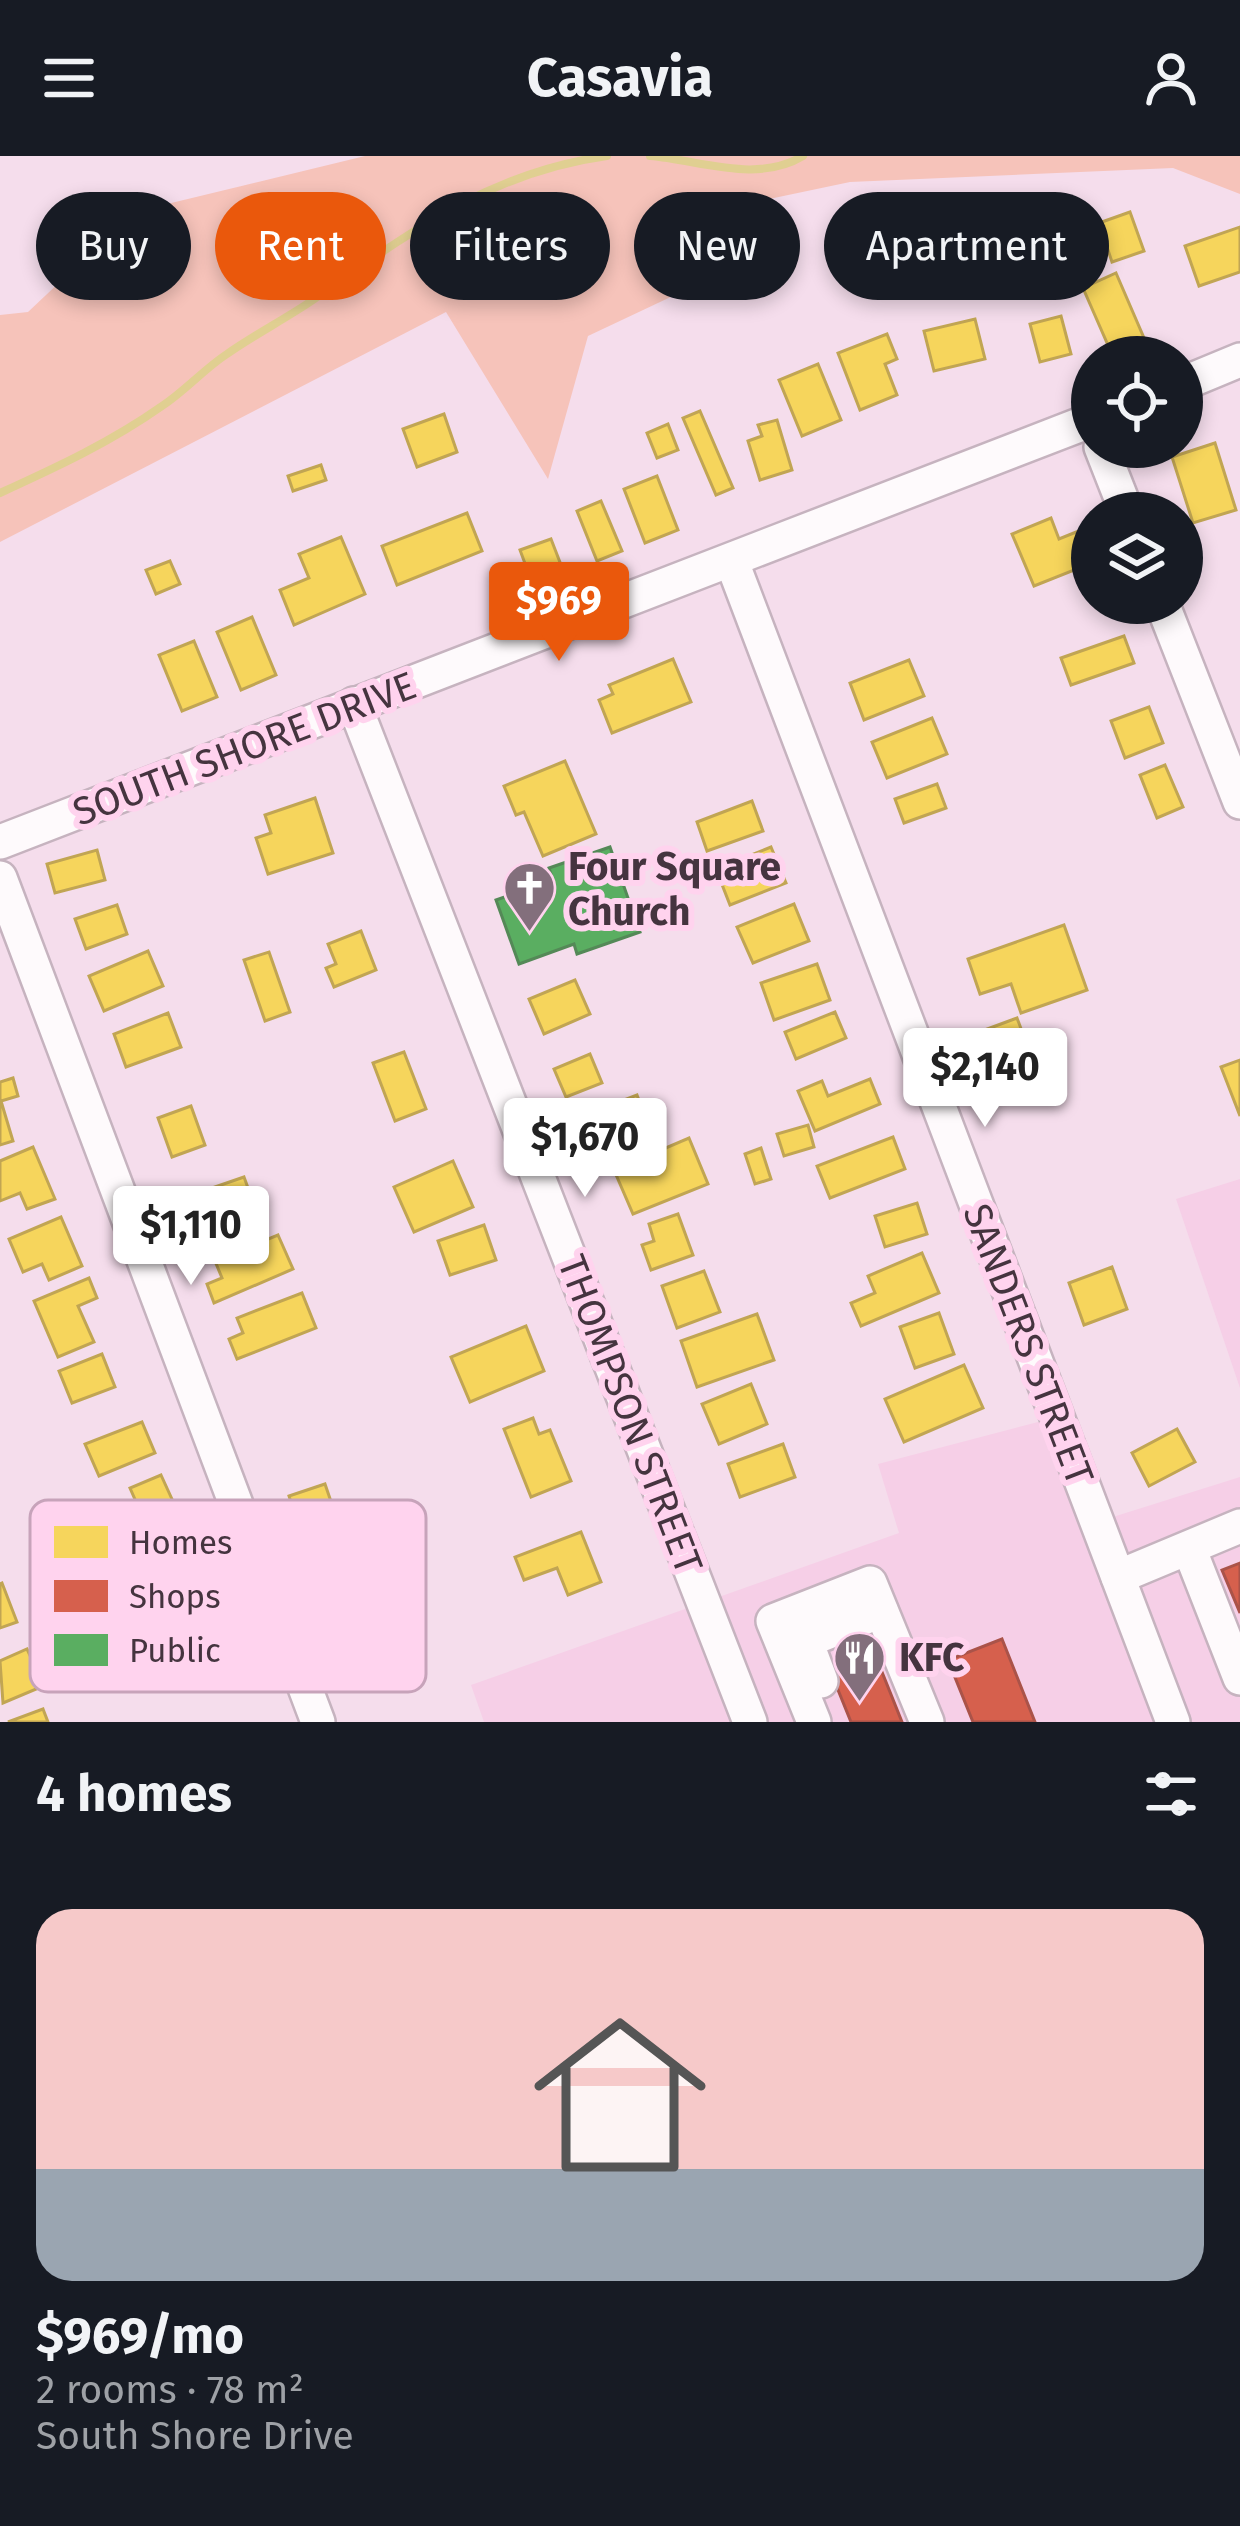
<!DOCTYPE html>
<html lang="en">
<head>
<meta charset="utf-8">
<style>
	body { margin:0; font-family:"Fira Sans",sans-serif; background:#20242c; color:#f1f3f6; height:100vh; display:flex; flex-direction:column; font-size:45px; white-space:nowrap }
	* { box-sizing:border-box; margin:0 }
	p { font-size:39px; color:#9ea1a6 }
	.icon { flex:none; width:66px; height:66px; fill:none; stroke:currentColor; stroke-width:2; stroke-linecap:round; stroke-linejoin:round }
	.map { position:relative; height:1566px; overflow:hidden }
	.side { display:flex; flex-direction:column; background:#171b24; flex:1 }
	.side>* { flex:none }
	.top-card { position:absolute; left:36px; top:36px; width:1170px; height:108px; display:flex; gap:24px }
	.buttons { position:absolute; left:1071px; top:180px; display:grid; gap:24px }
	.buttons a { display:grid; place-items:center; width:132px; height:132px; border-radius:50%; background:#171b24; box-shadow:0 6px 18px #0003; font-size:60px }
	.price { position:absolute; translate:-50% -102px; padding:0 27px; border-radius:12px; background:#fff; color:#222; font-size:39px; line-height:78px; filter:drop-shadow(0 3px 6px #0008) }
	.price::after { content:''; position:absolute; left:50%; top:72px; width:36px; height:27px; margin-left:-18px; background:inherit; clip-path:polygon(0 0,100% 0,50% 100%) }
	.price.selected { background:#ea580c; color:#fff }
	ul { padding:0; list-style:none }
	li { display:grid; align-content:center; gap:24px; height:636px; padding:0 36px }
	li span { display:grid; place-items:center; height:372px; border-radius:36px; color:#555 }
	li>.icon { margin-inline-start:auto }
	span .icon { width:216px; height:216px; fill:#fffc; stroke-width:1 }
	li b { font-size:51px }
	h2 { display:flex; justify-content:space-between; align-items:center; height:144px; padding:0 36px; font-size:51px }
	.chip { padding:0 42px; border-radius:54px; background:#171b24; box-shadow:0 6px 18px #0003; font-size:42px; line-height:108px }
	.chip.selected { background:#ea580c; color:#fff }
	header { display:flex; justify-content:space-between; align-items:center; height:156px; padding:0 36px; background:#171b24; font-size:54px; font-weight:700 }
	.map>svg:first-child { display:block }
</style>
</head>
<body>
<header><svg class="icon" aria-label="menu" viewBox="0 0 24 24"><path d="M4 6h16M4 12h16M4 18h16"/></svg>Casavia<svg class="icon" aria-label="person" viewBox="0 0 24 24"><circle cx="12" cy="8" r="4"/><path d="M4 21q1-7 8-7t8 7"/></svg></header>
<div class="map">
<svg width="1240" height="1566" viewBox="0 0 1240 1566">
	<rect width="100%" height="100%" fill="#f5ddec"/>
	<g fill="#f6cfe7">
		<polygon points="1240,1023 1240,1232 1176,1043"/>
		<polygon points="1057,1261 1097,1366 1240,1321 1240,1566 484,1566 471,1529 899,1377 878,1308"/>
	</g>
	<polygon fill="#f6c3ba" points="365,0 1240,0 1240,38 1173,12 850,26 736,50 694,130 588,180 548,323 446,156 0,386 0,159 28,156 134,56"/>
	<g fill="#f6d55c" stroke="#c1a553" stroke-width="3">
		<polygon points="1130,56 1144,95 1112,106 1099,67"/>
		<polygon points="1240,71 1240,116 1199,130 1185,90"/>
		<polygon points="1116,117 1144,182 1111,196 1083,132"/>
		<polygon points="1061,160 1071,198 1040,206 1030,168"/>
		<polygon points="975,163 985,203 934,215 924,175"/>
		<polygon points="887,178 897,203 885,208 897,239 860,254 838,197"/>
		<polygon points="818,208 841,264 802,280 779,224"/>
		<polygon points="700,255 733,332 716,339 683,262"/>
		<polygon points="444,258 457,296 417,311 403,273"/>
		<polygon points="777,264 792,314 760,324 748,285 762,280 758,269"/>
		<polygon points="668,268 678,294 657,302 647,277"/>
		<polygon points="1215,287 1236,354 1193,367 1172,301"/>
		<polygon points="321,309 326,324 293,335 288,320"/>
		<polygon points="657,320 678,374 645,387 624,333"/>
		<polygon points="601,345 622,395 597,405 577,355"/>
		<polygon points="467,357 482,395 397,429 382,390"/>
		<polygon points="1051,362 1059,383 1081,374 1092,407 1034,430 1012,378"/>
		<polygon points="341,381 365,438 294,469 280,434 309,422 299,398"/>
		<polygon points="551,383 561,409 530,421 520,394"/>
		<polygon points="170,405 180,428 156,438 146,414"/>
		<polygon points="252,461 276,519 241,534 217,476"/>
		<polygon points="1124,480 1134,507 1071,529 1061,502"/>
		<polygon points="194,485 217,541 182,555 159,499"/>
		<polygon points="673,503 691,546 612,577 599,544 613,538 609,529"/>
		<polygon points="909,504 924,540 864,564 850,527"/>
		<polygon points="1149,551 1163,587 1125,602 1111,565"/>
		<polygon points="932,562 947,598 887,622 872,586"/>
		<polygon points="565,605 596,678 543,700 524,656 516,659 504,630"/>
		<polygon points="1165,609 1183,651 1157,662 1140,619"/>
		<polygon points="937,628 946,652 904,667 895,643"/>
		<polygon points="315,642 333,697 268,718 256,682 271,677 265,659"/>
		<polygon points="752,645 763,675 707,695 697,666"/>
		<polygon points="771,691 786,727 730,749 716,713"/>
		<polygon points="97,694 105,724 55,737 47,708"/>
		<polygon points="794,748 809,785 753,807 737,771"/>
		<polygon points="117,749 127,778 86,793 75,763"/>
		<polygon points="1064,769 1087,834 1021,857 1011,828 980,838 968,803"/>
		<polygon points="361,775 376,814 334,831 326,812 336,808 328,788"/>
		<polygon points="148,795 163,830 104,855 89,820"/>
		<polygon points="269,796 290,856 265,865 244,804"/>
		<polygon points="817,808 830,844 774,864 761,827"/>
		<polygon points="575,824 590,858 544,878 529,843"/>
		<polygon points="835,856 846,882 796,903 785,876"/>
		<polygon points="168,857 181,891 126,911 114,878"/>
		<polygon points="1017,862 1037,915 983,934 963,882"/>
		<polygon points="404,896 426,953 395,965 373,907"/>
		<polygon points="590,898 602,927 566,941 554,913"/>
		<polygon points="1240,904 1240,960 1221,911"/>
		<polygon points="13,922 18,940 1,945 13,985 0,989 0,926"/>
		<polygon points="870,923 880,948 815,975 798,935 822,925 828,940"/>
		<polygon points="637,939 654,983 607,1001 590,957"/>
		<polygon points="191,950 205,989 172,1001 158,962"/>
		<polygon points="808,969 814,991 784,1000 777,978"/>
		<polygon points="893,981 905,1013 830,1042 817,1010"/>
		<polygon points="689,982 708,1028 633,1058 614,1014"/>
		<polygon points="33,991 55,1043 27,1053 20,1037 0,1045 0,1005"/>
		<polygon points="761,992 771,1023 755,1028 745,998"/>
		<polygon points="453,1005 473,1051 414,1076 394,1031"/>
		<polygon points="244,1021 259,1062 201,1082 186,1041"/>
		<polygon points="917,1047 927,1078 885,1091 875,1060"/>
		<polygon points="678,1058 693,1099 651,1114 642,1089 654,1085 649,1068"/>
		<polygon points="61,1061 82,1110 49,1124 42,1108 23,1116 9,1083"/>
		<polygon points="484,1069 496,1104 450,1119 438,1085"/>
		<polygon points="278,1079 293,1113 214,1147 207,1128 222,1122 215,1105"/>
		<polygon points="922,1097 939,1137 861,1170 851,1147 875,1137 868,1120"/>
		<polygon points="1112,1111 1127,1153 1084,1169 1069,1127"/>
		<polygon points="704,1115 720,1156 677,1172 662,1130"/>
		<polygon points="89,1122 97,1142 78,1150 94,1186 58,1201 34,1145"/>
		<polygon points="302,1137 316,1172 237,1203 229,1183 243,1177 237,1162"/>
		<polygon points="939,1157 954,1198 915,1212 900,1171"/>
		<polygon points="757,1158 774,1204 697,1231 681,1185"/>
		<polygon points="526,1170 544,1215 470,1246 451,1201"/>
		<polygon points="102,1198 115,1231 72,1247 59,1215"/>
		<polygon points="964,1209 983,1252 904,1286 885,1243"/>
		<polygon points="751,1228 767,1268 719,1288 702,1248"/>
		<polygon points="533,1262 539,1278 550,1274 571,1325 531,1341 504,1273"/>
		<polygon points="142,1266 155,1297 99,1320 85,1288"/>
		<polygon points="1177,1273 1195,1306 1149,1330 1132,1297"/>
		<polygon points="783,1288 795,1321 740,1341 728,1308"/>
		<polygon points="161,1319 176,1352 145,1366 130,1332"/>
		<polygon points="325,1328 339,1369 302,1381 289,1340"/>
		<polygon points="581,1376 601,1426 568,1439 557,1412 524,1424 515,1401"/>
		<polygon points="2,1427 17,1466 0,1472 0,1428"/>
		<polygon points="27,1493 34,1508 44,1504 53,1526 3,1547 0,1505"/>
		<polygon points="43,1553 48,1566 8,1566"/>
	</g>
	<g fill="#d6604d" stroke="#aa5349" stroke-width="3">
		<polygon points="1240,1407 1240,1457 1222,1414"/>
		<polygon points="1002,1483 1035,1566 973,1566 948,1504"/>
		<polygon points="874,1496 902,1566 851,1566 830,1514"/>
	</g>
	<polygon fill="#5aae61" stroke="#548957" stroke-width="3" points="610,691 640,776 577,798 574,788 519,808 496,744 553,724 549,712"/>
	<g fill="none" stroke-linecap="round" stroke-linejoin="round">
		<g stroke="#e0cf91" stroke-width="8">
			<path d="M650,0C700,4 756,28 803,0"/>
			<path d="M0,337C57,311 111,286 162,250C185,235 204,213 227,198C254,179 285,163 313,144C408,78 489,16 607,0"/>
		</g>
		<defs>
			<g id="minor">
				<polyline points="1182,228 1240,204"/>
				<polyline points="1101,291 1127,357"/>
				<polyline points="732,406 1173,1566"/>
				<polyline points="1162,447 1240,646"/>
				<polyline points="354,548 750,1566"/>
				<polyline points="0,686 1092,264"/>
				<polyline points="0,722 318,1566"/>
				<polyline points="1189,1392 1240,1522"/>
				<polyline points="1118,1421 1240,1370"/>
				<polyline points="821,1525 806,1485 881,1455"/>
				<polyline points="814,1566 773,1465 870,1427 927,1566"/>
			</g>
		</defs>
		<use href="#minor" stroke="#c6b3bf" stroke-width="38"/>
		<use href="#minor" stroke="#fefafc" stroke-width="33"/>
	</g>
	<defs>
		<symbol id="church-pin" viewBox="-11 -11 22 30"><path d="M0 17L-7.5 6A9.5 9.5 0 1 1 7.5 6Z" fill="#836f7c" stroke="#ffd3ee"/><path d="M-1.2-6h2.4v3.5h3.3v2.4h-3.3V6h-2.4V-.1h-3.3v-2.4h3.3Z" fill="#fff"/></symbol>
		<symbol id="restaurant-pin" viewBox="-11 -11 22 30"><path d="M0 17L-7.5 6A9.5 9.5 0 1 1 7.5 6Z" fill="#836f7c" stroke="#ffd3ee"/><path d="M-5-6h1v4h1v-4h1v4h1v-4h1v5L-1.5 .5V6h-2V.5L-5-1ZM5-6V6H3V1.5H1.5Q1.5-4 5-6Z" fill="#fff"/></symbol>
	</defs>
	<g fill-rule="evenodd">
		<use href="#church-pin" x="500" y="702" width="59" height="81"/>
		<use href="#restaurant-pin" x="830" y="1472" width="59" height="81"/>
	</g>
	<g text-anchor="middle" stroke-width="12" stroke-linejoin="round" paint-order="stroke">
		<g font-size="39" fill="#45343f" stroke="#ffd3ee">
			<text transform="translate(244 592) rotate(-21)" y="14">SOUTH SHORE DRIVE</text>
			<text transform="translate(1029 1188) rotate(69)" y="14">SANDERS STREET</text>
			<text transform="translate(631 1258) rotate(69)" y="14">THOMPSON STREET</text>
		</g>
		<g font-size="39" font-weight="bold" fill="#45343f" stroke="#ffd3ee" text-anchor="start">
			<text x="568" y="724">Four Square<tspan x="568" dy="45">Church</tspan></text>
			<text x="899" y="1515">KFC</text>
		</g>
	</g>
	<rect x="30" y="1344" width="396" height="192" rx="18" fill="#ffd3ee" stroke="#c7a3ba" stroke-width="3"/>
	<rect x="54" y="1370" width="54" height="32" fill="#f6d55c"/>
	<rect x="54" y="1424" width="54" height="32" fill="#d6604d"/>
	<rect x="54" y="1478" width="54" height="32" fill="#5aae61"/>
	<g font-size="33" fill="#45343f">
		<text x="129" y="1398">Homes</text>
		<text x="129" y="1452">Shops</text>
		<text x="129" y="1506">Public</text>
	</g>
</svg>
<div class="buttons">
<a><svg class="icon" aria-label="locate" viewBox="0 0 24 24"><circle cx="12" cy="12" r="6"/><path d="M12 2v4M12 18v4M2 12h4M18 12h4"/></svg></a>
<a><svg class="icon" aria-label="layers" viewBox="0 0 24 24"><path d="M12 4l9 5-9 5-9-5zM3 14l9 5 9-5"/></svg></a>
</div>
<b class="price selected" style="left:559px;top:508px">$969</b>
<b class="price" style="left:985px;top:974px">$2,140</b>
<b class="price" style="left:585px;top:1044px">$1,670</b>
<b class="price" style="left:191px;top:1132px">$1,110</b>
<div class="top-card">
<a class="chip">Buy</a>
<a class="chip selected">Rent</a>
<a class="chip">Filters</a>
<a class="chip">New</a>
<a class="chip">Apartment</a>
</div>
</div>
<section class="side">
<h2>4 homes<svg class="icon" aria-label="filters" viewBox="0 0 24 24"><path d="M4 7h16M4 17h16"/><circle cx="9" cy="7" r="2"/><circle cx="15" cy="17" r="2"/></svg></h2>
<ul>
<li><span style="background:linear-gradient(#f6c9c9 70%,#9aa5b1 0)"><svg class="icon" aria-label="home" viewBox="0 0 24 24"><path d="M3 11l9-7 9 7M6 9v11h12V9"/></svg></span><div><b>$969/mo</b><p>2 rooms · 78 m²</p><p>South Shore Drive</p></div></li>
</ul>
</section>
</body>
</html>
